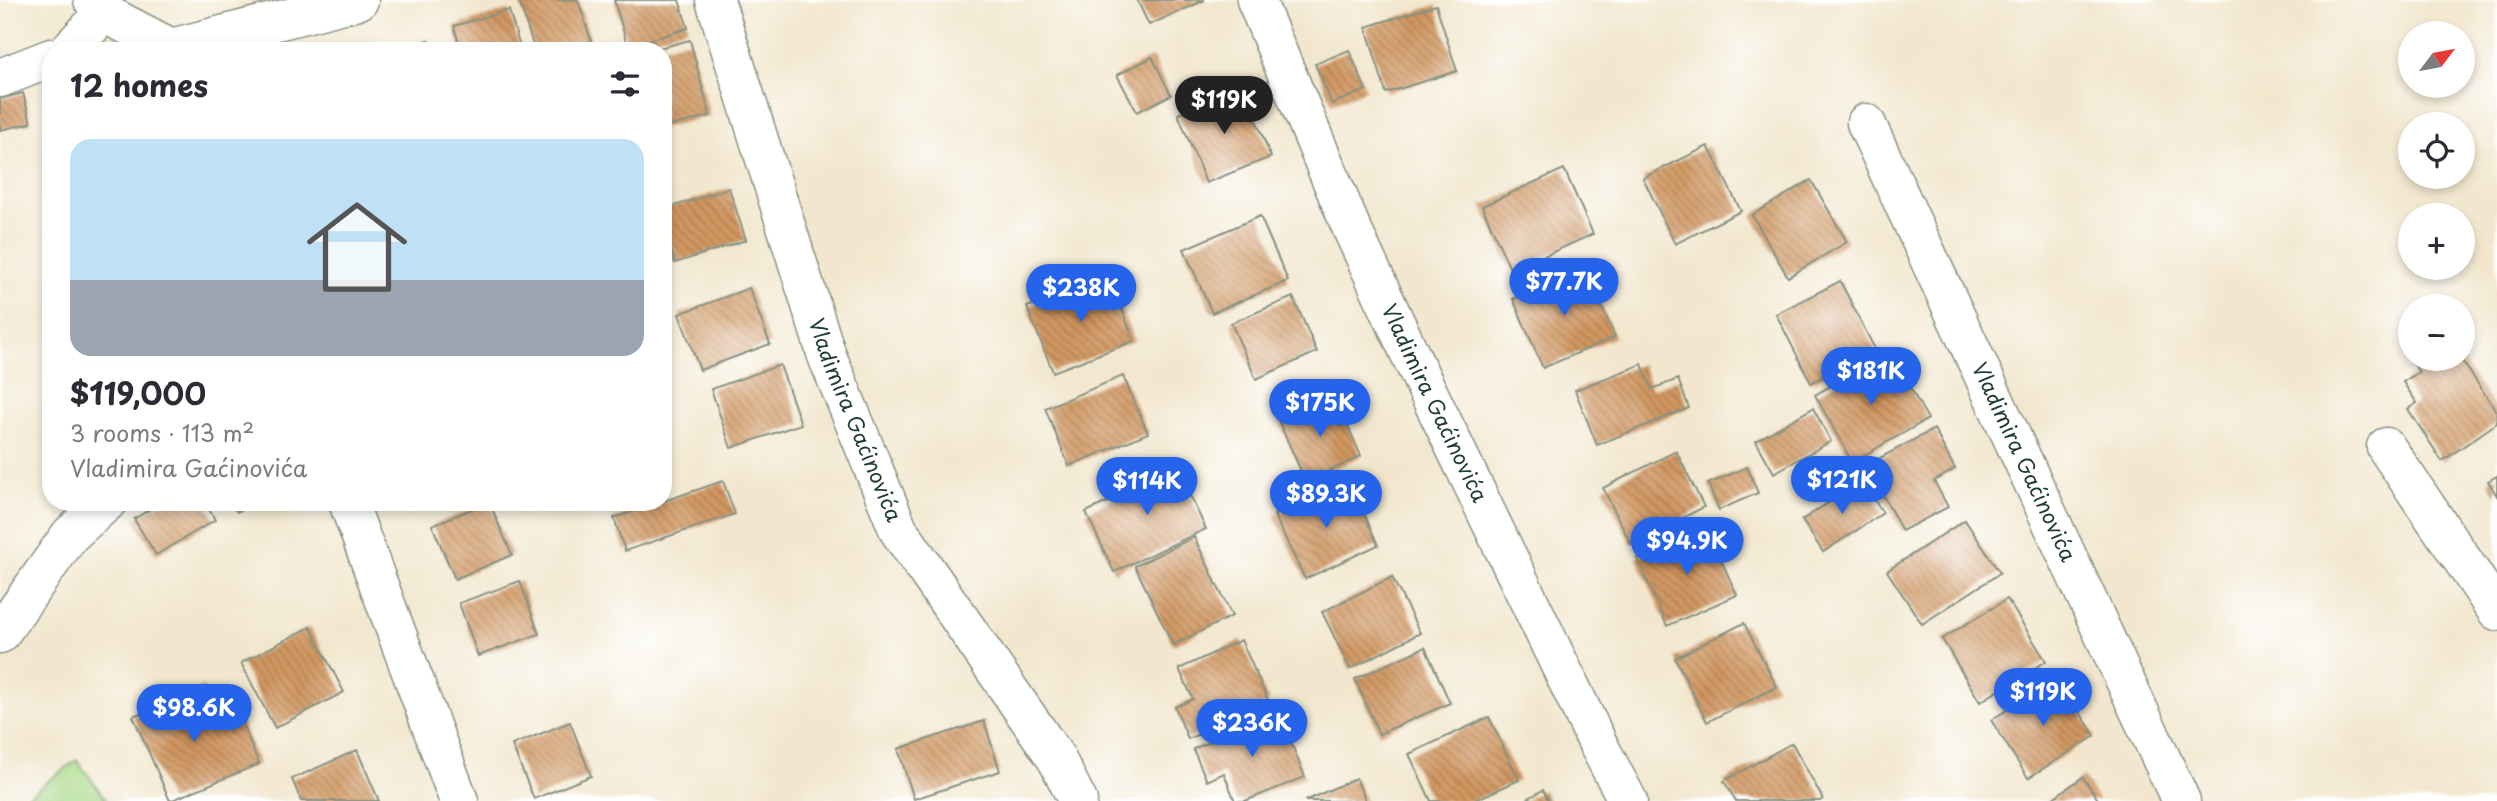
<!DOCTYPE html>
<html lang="en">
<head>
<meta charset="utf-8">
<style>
	body { margin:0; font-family:"Playpen Sans",sans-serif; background:#f7f7f7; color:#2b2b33; height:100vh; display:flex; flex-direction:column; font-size:26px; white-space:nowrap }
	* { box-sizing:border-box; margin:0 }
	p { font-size:23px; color:#7c7c81 }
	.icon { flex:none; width:38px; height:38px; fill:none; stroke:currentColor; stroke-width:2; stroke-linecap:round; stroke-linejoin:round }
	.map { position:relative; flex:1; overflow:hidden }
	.panel { position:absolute; left:42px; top:42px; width:630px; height:469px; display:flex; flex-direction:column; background:#fff; border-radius:28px; box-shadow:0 4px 10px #0003 }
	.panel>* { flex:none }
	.needle { width:46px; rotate:58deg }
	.controls { position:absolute; left:2398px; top:21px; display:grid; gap:14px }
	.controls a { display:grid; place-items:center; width:77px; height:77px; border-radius:50%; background:#fff; box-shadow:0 4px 10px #0003; font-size:35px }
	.price { position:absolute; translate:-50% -60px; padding:0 16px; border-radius:24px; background:#2563eb; color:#fff; font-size:23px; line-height:46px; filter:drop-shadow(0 2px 4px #0008) }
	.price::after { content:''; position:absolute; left:50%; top:42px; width:21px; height:16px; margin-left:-10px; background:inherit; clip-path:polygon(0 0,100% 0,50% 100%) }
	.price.current { background:#222; color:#fff }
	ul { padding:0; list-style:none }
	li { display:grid; align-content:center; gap:14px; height:371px; padding:0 28px }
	li span { display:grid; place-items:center; height:217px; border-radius:21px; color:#555 }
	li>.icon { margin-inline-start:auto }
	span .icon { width:126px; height:126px; fill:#fffc; stroke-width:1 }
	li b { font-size:30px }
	h2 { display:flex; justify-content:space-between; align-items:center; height:84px; padding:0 28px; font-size:30px }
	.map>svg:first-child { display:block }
</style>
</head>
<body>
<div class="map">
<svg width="2497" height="801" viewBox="0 0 2497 801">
	<defs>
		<pattern id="building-back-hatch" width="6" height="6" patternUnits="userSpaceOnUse" patternTransform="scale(1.75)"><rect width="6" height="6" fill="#d19760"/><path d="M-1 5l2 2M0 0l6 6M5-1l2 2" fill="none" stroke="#a97c50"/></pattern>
	</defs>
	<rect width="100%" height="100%" fill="#fff"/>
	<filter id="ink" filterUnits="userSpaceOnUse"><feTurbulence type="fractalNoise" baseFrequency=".0143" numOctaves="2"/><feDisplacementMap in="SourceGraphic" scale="14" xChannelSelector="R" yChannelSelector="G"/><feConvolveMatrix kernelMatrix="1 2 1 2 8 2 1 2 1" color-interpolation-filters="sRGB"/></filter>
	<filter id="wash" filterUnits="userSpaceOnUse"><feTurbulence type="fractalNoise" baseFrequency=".00686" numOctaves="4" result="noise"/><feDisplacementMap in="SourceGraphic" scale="28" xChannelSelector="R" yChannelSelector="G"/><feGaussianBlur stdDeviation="1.57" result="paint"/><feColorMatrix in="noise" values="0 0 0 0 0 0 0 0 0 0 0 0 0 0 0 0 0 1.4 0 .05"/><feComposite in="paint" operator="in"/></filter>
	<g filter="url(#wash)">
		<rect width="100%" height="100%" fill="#f2e7ce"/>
		<polygon fill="#a7d886" stroke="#638a5d" stroke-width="2" points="77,760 107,801 21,801"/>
		<g id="blocks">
			<g fill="url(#building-back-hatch)">
				<polygon points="532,0 578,0 593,47 583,51 535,51 520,4"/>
				<polygon points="614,0 679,0 688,28 628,47"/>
				<polygon points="1137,0 1205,0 1149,25"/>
				<polygon points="1436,5 1457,71 1386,93 1366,27"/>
				<polygon points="509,10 521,51 461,51 454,26"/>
				<polygon points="429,40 433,51 398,51 398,50"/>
				<polygon points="690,40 710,116 663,128 663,51 652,50"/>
				<polygon points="1349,50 1366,90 1332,104 1315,64"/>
				<polygon points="1152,57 1171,95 1137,112 1117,75"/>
				<polygon points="1243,88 1271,157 1206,183 1178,114"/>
				<polygon points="23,93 31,123 0,130 0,99"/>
				<polygon points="1708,146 1741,211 1675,244 1643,178"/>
				<polygon points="1564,169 1593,234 1511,271 1482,206"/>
				<polygon points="1811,180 1847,242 1788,277 1752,215"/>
				<polygon points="729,188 746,240 675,263 663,227 663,210"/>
				<polygon points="1260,216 1288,281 1212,313 1184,249"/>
				<polygon points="1585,268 1615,337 1543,368 1513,299"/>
				<polygon points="1109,275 1134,341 1053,372 1027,307"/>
				<polygon points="1840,281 1875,349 1811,383 1776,314"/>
				<polygon points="749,288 770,344 700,370 679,314"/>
				<polygon points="1293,297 1317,352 1256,379 1231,323"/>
				<polygon points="1890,352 1928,419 1852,462 1815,395"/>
				<polygon points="2410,359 2461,359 2497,412 2497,423 2442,461 2408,409 2417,403 2403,382 2419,372"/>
				<polygon points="1642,364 1652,389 1678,379 1689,408 1597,445 1575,390"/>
				<polygon points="780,365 801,424 731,448 711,389"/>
				<polygon points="1123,376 1148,433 1069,466 1045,408"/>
				<polygon points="1335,397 1361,456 1306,482 1279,422"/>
				<polygon points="1813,408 1831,441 1774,473 1756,441"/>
				<polygon points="1934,429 1955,469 1934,481 1948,507 1902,531 1867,465"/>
				<polygon points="1676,451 1704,507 1631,544 1603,488"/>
				<polygon points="1172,458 1206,529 1114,572 1086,512 1137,488 1132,477"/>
				<polygon points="1747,467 1758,493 1719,510 1708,484"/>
				<polygon points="2497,476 2497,496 2488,481"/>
				<polygon points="1349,480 1378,545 1305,579 1274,515"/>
				<polygon points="723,481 735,514 625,551 614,518"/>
				<polygon points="1862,481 1883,513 1823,552 1802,520"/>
				<polygon points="162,502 205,502 215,520 156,555 134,519"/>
				<polygon points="232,502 256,502 237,512"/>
				<polygon points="489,502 512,555 455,579 432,525"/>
				<polygon points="1965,520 2000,573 1922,624 1887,571"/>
				<polygon points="1706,527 1737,595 1667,626 1637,558"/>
				<polygon points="1194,537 1232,616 1173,645 1135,566"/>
				<polygon points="1392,577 1420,633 1350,669 1322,612"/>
				<polygon points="520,581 539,634 478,656 459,603"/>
				<polygon points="2007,599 2046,661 1980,702 1942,639"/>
				<polygon points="1744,623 1777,687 1707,722 1675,658"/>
				<polygon points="310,627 344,692 275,728 241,663"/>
				<polygon points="1241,640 1269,702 1188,739 1175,707 1193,699 1179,669"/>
				<polygon points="1425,647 1450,703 1379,734 1355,679"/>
				<polygon points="2058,678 2095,736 2028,778 1991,720"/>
				<polygon points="203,687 219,725 239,716 259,764 170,801 133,716"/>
				<polygon points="1279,713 1305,777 1245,801 1235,801 1224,773 1207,781 1193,749"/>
				<polygon points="1489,717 1519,780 1473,801 1431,801 1409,754"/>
				<polygon points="984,721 1000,771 914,799 898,749"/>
				<polygon points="570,722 591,776 534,799 512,745"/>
				<polygon points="1792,743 1823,799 1820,801 1736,801 1724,781"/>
				<polygon points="357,750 379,801 301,801 292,779"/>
				<polygon points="2083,777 2099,801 2049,801"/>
				<polygon points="1356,778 1366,801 1305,801"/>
				<polygon points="1543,790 1549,801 1524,801"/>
			</g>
		</g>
	</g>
	<g filter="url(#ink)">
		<use href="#blocks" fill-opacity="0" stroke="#889281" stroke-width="2"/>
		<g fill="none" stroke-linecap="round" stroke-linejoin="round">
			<defs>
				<g id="street">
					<polyline points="93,0 104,13 171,48 173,51"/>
					<path id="s1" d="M715,0L827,356L899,531L1056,758L1078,801"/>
					<path id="s2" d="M1256,0L1351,227L1417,369L1600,748L1628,801"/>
					<polyline points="171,48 359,0"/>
					<polyline points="68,51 104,13"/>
					<polyline points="0,78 51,58"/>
					<path id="s3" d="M1866,123L2181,801"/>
					<polyline points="2386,447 2497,611"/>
					<polyline points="348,502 459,801"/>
					<polyline points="0,634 70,535 107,502"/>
				</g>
			</defs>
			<use href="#street" stroke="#889281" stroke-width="41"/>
			<use href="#street" stroke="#fff" stroke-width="38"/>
		</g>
	</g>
	<g text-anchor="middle" stroke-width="5" stroke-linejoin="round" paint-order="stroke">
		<g font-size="21" fill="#1f3d34" stroke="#fff">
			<text dy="7" stroke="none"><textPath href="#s2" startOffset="441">Vladimira Gaćinovića</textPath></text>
			<text dy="7" stroke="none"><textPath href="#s1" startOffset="443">Vladimira Gaćinovića</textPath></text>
			<text dy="7" stroke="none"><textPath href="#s3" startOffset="374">Vladimira Gaćinovića</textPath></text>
		</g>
	</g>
</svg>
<div class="controls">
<a><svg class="needle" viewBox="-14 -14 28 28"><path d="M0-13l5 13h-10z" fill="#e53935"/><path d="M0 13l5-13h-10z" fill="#7c7c81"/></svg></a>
<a><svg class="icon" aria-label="locate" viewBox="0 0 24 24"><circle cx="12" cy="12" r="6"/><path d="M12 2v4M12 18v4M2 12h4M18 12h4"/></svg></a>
<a>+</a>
<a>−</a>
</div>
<b class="price current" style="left:1224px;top:136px">$119K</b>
<b class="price" style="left:1564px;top:318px">$77.7K</b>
<b class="price" style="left:1081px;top:324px">$238K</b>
<b class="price" style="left:1871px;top:407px">$181K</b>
<b class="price" style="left:1320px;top:439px">$175K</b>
<b class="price" style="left:1842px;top:516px">$121K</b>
<b class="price" style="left:1147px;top:517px">$114K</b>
<b class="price" style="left:1326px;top:530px">$89.3K</b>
<b class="price" style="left:1687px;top:577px">$94.9K</b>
<b class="price" style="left:2043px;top:728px">$119K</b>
<b class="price" style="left:194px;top:744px">$98.6K</b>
<b class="price" style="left:1252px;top:759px">$236K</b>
<section class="panel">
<h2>12 homes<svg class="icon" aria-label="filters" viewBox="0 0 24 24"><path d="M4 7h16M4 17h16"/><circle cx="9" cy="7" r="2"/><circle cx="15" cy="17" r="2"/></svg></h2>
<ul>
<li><span style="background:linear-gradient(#bfe0f5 65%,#9aa5b1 0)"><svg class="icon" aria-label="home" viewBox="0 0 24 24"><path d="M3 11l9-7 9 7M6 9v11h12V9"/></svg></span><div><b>$119,000</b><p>3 rooms · 113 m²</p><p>Vladimira Gaćinovića</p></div></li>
</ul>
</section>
</div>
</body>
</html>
